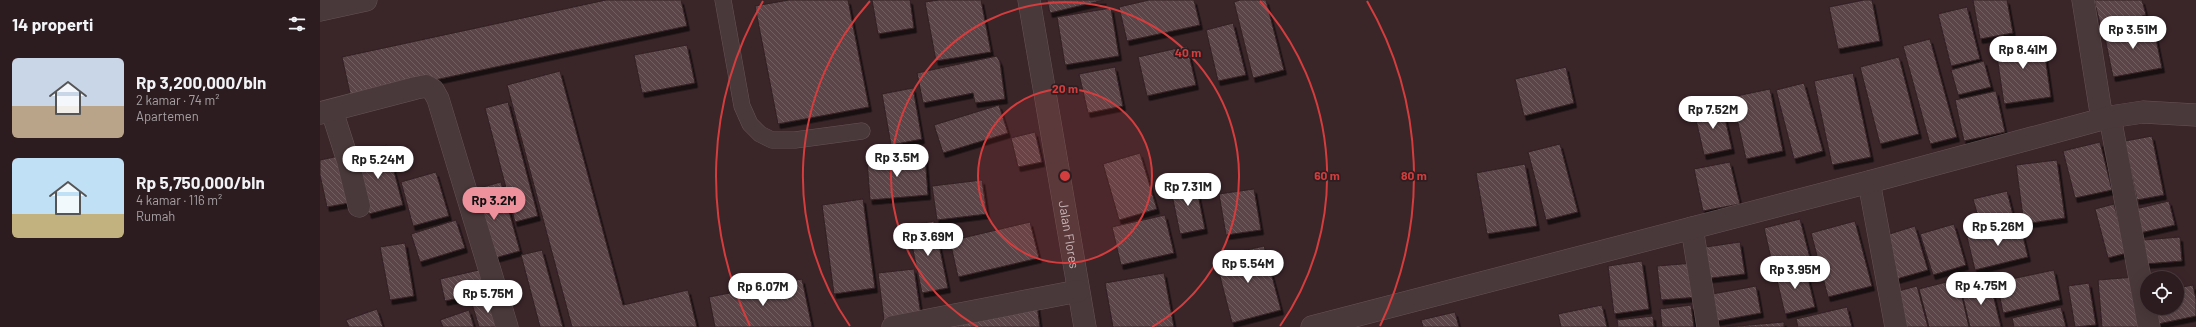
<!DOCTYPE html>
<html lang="id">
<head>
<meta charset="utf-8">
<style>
	body { margin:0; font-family:Barlow,sans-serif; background:#342528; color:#f1f3f6; height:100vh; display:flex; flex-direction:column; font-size:15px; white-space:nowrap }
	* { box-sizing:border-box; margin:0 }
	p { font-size:13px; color:#a6a1a4 }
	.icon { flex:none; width:22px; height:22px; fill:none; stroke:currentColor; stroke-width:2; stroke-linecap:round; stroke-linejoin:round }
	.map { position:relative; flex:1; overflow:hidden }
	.details { display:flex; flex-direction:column; background:#2c1c1f; width:320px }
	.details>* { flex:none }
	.tools { position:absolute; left:1820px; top:271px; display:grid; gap:8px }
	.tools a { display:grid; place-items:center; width:44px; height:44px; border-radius:50%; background:#2c1c1f; box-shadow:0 4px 16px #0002,0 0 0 1px #483a3d; font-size:20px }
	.price { position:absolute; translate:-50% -34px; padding:0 9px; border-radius:14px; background:#fff; color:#222; font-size:13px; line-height:26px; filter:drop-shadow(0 1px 2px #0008) }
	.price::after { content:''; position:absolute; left:50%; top:24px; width:12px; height:9px; margin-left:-6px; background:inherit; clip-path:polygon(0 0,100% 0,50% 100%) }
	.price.selected { background:#ee919d; color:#111 }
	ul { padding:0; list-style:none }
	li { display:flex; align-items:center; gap:12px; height:100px; padding:0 12px }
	li span { display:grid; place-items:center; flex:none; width:112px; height:80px; border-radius:6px; color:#555 }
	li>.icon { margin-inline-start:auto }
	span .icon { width:48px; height:48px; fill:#fffc; stroke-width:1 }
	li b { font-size:17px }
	h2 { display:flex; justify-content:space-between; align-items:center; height:48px; padding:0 12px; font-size:17px }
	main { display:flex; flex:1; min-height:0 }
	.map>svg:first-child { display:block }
</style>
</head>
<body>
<main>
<section class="details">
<h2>14 properti<svg class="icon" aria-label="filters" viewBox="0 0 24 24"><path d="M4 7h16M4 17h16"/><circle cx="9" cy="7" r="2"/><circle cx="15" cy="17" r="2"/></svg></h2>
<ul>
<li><span style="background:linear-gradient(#c9d6e8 60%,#b9a48a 0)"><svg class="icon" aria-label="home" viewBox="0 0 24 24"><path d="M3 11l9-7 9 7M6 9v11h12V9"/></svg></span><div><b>Rp 3,200,000/bln</b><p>2 kamar · 74 m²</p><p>Apartemen</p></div></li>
<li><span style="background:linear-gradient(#bfe0f5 70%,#c2b280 0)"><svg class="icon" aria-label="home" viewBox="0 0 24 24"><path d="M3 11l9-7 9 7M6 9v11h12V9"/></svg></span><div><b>Rp 5,750,000/bln</b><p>4 kamar · 116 m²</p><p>Rumah</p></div></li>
</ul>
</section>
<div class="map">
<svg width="1876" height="327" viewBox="0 0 1876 327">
	<defs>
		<pattern id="building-back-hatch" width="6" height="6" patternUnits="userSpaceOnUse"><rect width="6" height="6" fill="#5c4548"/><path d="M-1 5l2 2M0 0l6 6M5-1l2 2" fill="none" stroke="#725d60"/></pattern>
		<filter id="shadow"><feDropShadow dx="2.5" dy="4.5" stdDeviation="0" flood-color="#0009"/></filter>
	</defs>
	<rect width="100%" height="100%" fill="#3a2529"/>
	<g fill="url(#building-back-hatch)" stroke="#312023" filter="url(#shadow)">
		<polygon points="286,0 361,0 367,26 31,98 22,57"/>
		<polygon points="469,0 528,0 549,107 458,124 435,6"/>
		<polygon points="552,0 590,0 594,28 558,34"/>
		<polygon points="619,0 661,0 671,52 616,61 605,2"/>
		<polygon points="727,0 784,0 730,13"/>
		<polygon points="829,0 874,0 880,25 807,41 799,7"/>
		<polygon points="920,0 946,0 964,70 933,78 914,2"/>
		<polygon points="1544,0 1552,0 1560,41 1518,49 1509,7"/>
		<polygon points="1653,0 1687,0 1693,33 1660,39"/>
		<polygon points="1774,0 1822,0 1826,15 1781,27"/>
		<polygon points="1647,7 1660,59 1631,66 1618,14"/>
		<polygon points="791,8 799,56 745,65 737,17"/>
		<polygon points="913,23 926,75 898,81 886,30"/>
		<polygon points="1833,24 1842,68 1793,77 1784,33"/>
		<polygon points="1722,36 1731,97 1684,104 1675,43"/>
		<polygon points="1610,39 1637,137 1610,144 1583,46"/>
		<polygon points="367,45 375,83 322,93 314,55"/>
		<polygon points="867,46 876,85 827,96 818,57"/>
		<polygon points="677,56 680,62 685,99 655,103 653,93 603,103 597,73"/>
		<polygon points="1579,57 1599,134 1560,144 1540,67"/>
		<polygon points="1664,61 1671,87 1638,95 1631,70"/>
		<polygon points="795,67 803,106 768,113 759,74"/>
		<polygon points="1246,67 1254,103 1204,116 1195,79"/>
		<polygon points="240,71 303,305 368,290 377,327 252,327 187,85"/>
		<polygon points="1533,73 1551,157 1512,165 1494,81"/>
		<polygon points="1484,83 1503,151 1474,159 1456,90"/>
		<polygon points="593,88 602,139 571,145 562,94"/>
		<polygon points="1450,89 1463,151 1426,159 1412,97"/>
		<polygon points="1676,91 1685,132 1644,141 1635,100"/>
		<polygon points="188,102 218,216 195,222 165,108"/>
		<polygon points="679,105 688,133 623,153 614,125"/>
		<polygon points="1402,105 1412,149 1384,155 1374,111"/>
		<polygon points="715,132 722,162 698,167 691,138"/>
		<polygon points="1832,136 1844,195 1817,200 1805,141"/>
		<polygon points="1780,142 1792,190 1755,198 1743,151"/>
		<polygon points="1240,144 1258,212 1226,220 1208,152"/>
		<polygon points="67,145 83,205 49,214 33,154"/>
		<polygon points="820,153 837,209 799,220 783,164"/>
		<polygon points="24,155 34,202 7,207 0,175 0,160"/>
		<polygon points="605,156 608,195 550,200 547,160"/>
		<polygon points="1737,160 1745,218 1704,224 1696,165"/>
		<polygon points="1410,162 1420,204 1383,211 1374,169"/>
		<polygon points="1205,164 1217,226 1167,234 1156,173"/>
		<polygon points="116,172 129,216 93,226 81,182"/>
		<polygon points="662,180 667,214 617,220 612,186"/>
		<polygon points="875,180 885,229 860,234 850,185"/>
		<polygon points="181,182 200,251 168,260 148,191"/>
		<polygon points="934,189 941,230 906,235 899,194"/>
		<polygon points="1687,191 1694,219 1661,227 1653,199"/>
		<polygon points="543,199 555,288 514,294 502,205"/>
		<polygon points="1849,201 1855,225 1820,233 1815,209"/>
		<polygon points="1794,204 1807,253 1788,258 1775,209"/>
		<polygon points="845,215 854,253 801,265 792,227"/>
		<polygon points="1480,219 1490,258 1453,267 1444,228"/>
		<polygon points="136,220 145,248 100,262 91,234"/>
		<polygon points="614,221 628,288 602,293 588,226"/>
		<polygon points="1535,221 1552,286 1508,297 1491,233"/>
		<polygon points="710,222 719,258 638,277 630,241"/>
		<polygon points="1634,224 1646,265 1613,275 1600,234"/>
		<polygon points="1700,224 1708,257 1655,270 1647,237"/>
		<polygon points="1595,226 1608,270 1573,280 1560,237"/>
		<polygon points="1860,237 1862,261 1825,264 1823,240"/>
		<polygon points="1420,242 1425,274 1383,279 1379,248"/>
		<polygon points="85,243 94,296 70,300 60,247"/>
		<polygon points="944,246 961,310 912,323 895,257"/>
		<polygon points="222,250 243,327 220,327 201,255"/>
		<polygon points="1322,261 1329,309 1294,314 1288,266"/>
		<polygon points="1374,263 1378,297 1341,300 1337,266"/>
		<polygon points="1485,266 1495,307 1465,314 1455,272"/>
		<polygon points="163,269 168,292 125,301 120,279"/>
		<polygon points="594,269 601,315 564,320 558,273"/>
		<polygon points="1734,270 1740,300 1683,313 1677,282"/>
		<polygon points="844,273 854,327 793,327 785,283"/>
		<polygon points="1815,277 1820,327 1782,327 1778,280"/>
		<polygon points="482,279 492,327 395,327 389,297"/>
		<polygon points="1638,279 1649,327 1609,327 1599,289"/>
		<polygon points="1670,282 1681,327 1650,327 1641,289"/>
		<polygon points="1769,283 1776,325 1755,327 1748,286"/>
		<polygon points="1873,285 1876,299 1876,316 1838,324 1834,308 1857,308 1857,288"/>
		<polygon points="1436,286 1441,313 1392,322 1387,295"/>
		<polygon points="1597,286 1608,327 1579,327 1571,293"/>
		<polygon points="175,297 185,327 159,327 152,304"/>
		<polygon points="717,305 720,327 616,327"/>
		<polygon points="1282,305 1287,327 1241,327 1238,314"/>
		<polygon points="1371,305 1374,327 1342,327 1340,309"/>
		<polygon points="1527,307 1532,327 1478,327 1476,319"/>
		<polygon points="1741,307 1746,327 1694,327 1692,318"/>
		<polygon points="57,309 63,327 29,327 26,320"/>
		<polygon points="149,310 154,327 123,327 120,320"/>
		<polygon points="1135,312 1139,327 1103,327 1101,320"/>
		<polygon points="1333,316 1334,327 1298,327 1297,320"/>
		<polygon points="1464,322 1464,327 1406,327"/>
	</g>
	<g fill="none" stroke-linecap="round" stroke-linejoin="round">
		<defs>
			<polyline id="service" points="403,0 422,106 430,124 440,134 452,140 475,140 542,131"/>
			<g id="minor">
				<path id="s1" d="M709,0L765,327"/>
				<polyline points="1763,0 1782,119"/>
				<polyline points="0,10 46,0"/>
				<polyline points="12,111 28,161 39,206"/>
				<polyline points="0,113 96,88 106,86 113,90 118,99 187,327"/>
				<polyline points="1790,117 1829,327"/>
				<polyline points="1549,182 1576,327"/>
				<polyline points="1372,228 1388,327"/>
				<polyline points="573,327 758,291"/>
				<polyline points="992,327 1549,182 1790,117 1823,112 1876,115"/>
			</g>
		</defs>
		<use href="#service" stroke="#655456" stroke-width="17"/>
		<use href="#minor" stroke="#655456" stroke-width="23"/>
		<use href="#service" stroke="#4a393b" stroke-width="16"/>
		<use href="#minor" stroke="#4a393b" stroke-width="22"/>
	</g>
	<circle cx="745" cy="176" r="87" fill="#d43d3d" fill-opacity=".12"/>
	<g fill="none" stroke="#d43d3d" stroke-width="2">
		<circle cx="745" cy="176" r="87"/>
		<path d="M658 327A174 174 0 1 1 832 327"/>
		<path d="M530 326A262 262 0 0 1 550 1M940 1A262 262 0 0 1 960 326"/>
		<path d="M430 326A349 349 0 0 1 443 1M1047 1A349 349 0 0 1 1060 326"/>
	</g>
	<g text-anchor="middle" stroke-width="3.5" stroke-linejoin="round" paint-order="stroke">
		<g font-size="13" fill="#c6b4b6" stroke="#2f1e21">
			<text dy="5" stroke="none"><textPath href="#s1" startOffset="238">Jalan Flores</textPath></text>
		</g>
	</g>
	<circle cx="745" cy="176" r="6" fill="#d43d3d" stroke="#2f1e21" stroke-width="2"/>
	<g font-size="12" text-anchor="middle" font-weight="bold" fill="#d43d3d" stroke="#2f1e21" stroke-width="3.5" stroke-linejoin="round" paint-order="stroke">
		<text x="868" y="57">40 m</text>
		<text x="745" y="93">20 m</text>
		<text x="1007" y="180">60 m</text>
		<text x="1094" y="180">80 m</text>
	</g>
</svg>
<div class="tools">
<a><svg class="icon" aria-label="locate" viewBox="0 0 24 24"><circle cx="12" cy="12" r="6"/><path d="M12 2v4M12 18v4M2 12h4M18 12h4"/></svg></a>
</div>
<b class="price" style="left:1813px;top:50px">Rp 3.51M</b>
<b class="price" style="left:1703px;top:70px">Rp 8.41M</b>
<b class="price" style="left:1393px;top:130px">Rp 7.52M</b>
<b class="price" style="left:577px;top:178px">Rp 3.5M</b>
<b class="price" style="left:58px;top:180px">Rp 5.24M</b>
<b class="price" style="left:868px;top:207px">Rp 7.31M</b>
<b class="price selected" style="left:174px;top:221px">Rp 3.2M</b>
<b class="price" style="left:1678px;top:247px">Rp 5.26M</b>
<b class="price" style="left:608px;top:257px">Rp 3.69M</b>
<b class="price" style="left:928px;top:284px">Rp 5.54M</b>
<b class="price" style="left:1475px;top:290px">Rp 3.95M</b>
<b class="price" style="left:1661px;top:306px">Rp 4.75M</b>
<b class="price" style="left:443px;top:307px">Rp 6.07M</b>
<b class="price" style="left:168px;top:314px">Rp 5.75M</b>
</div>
</main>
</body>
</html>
